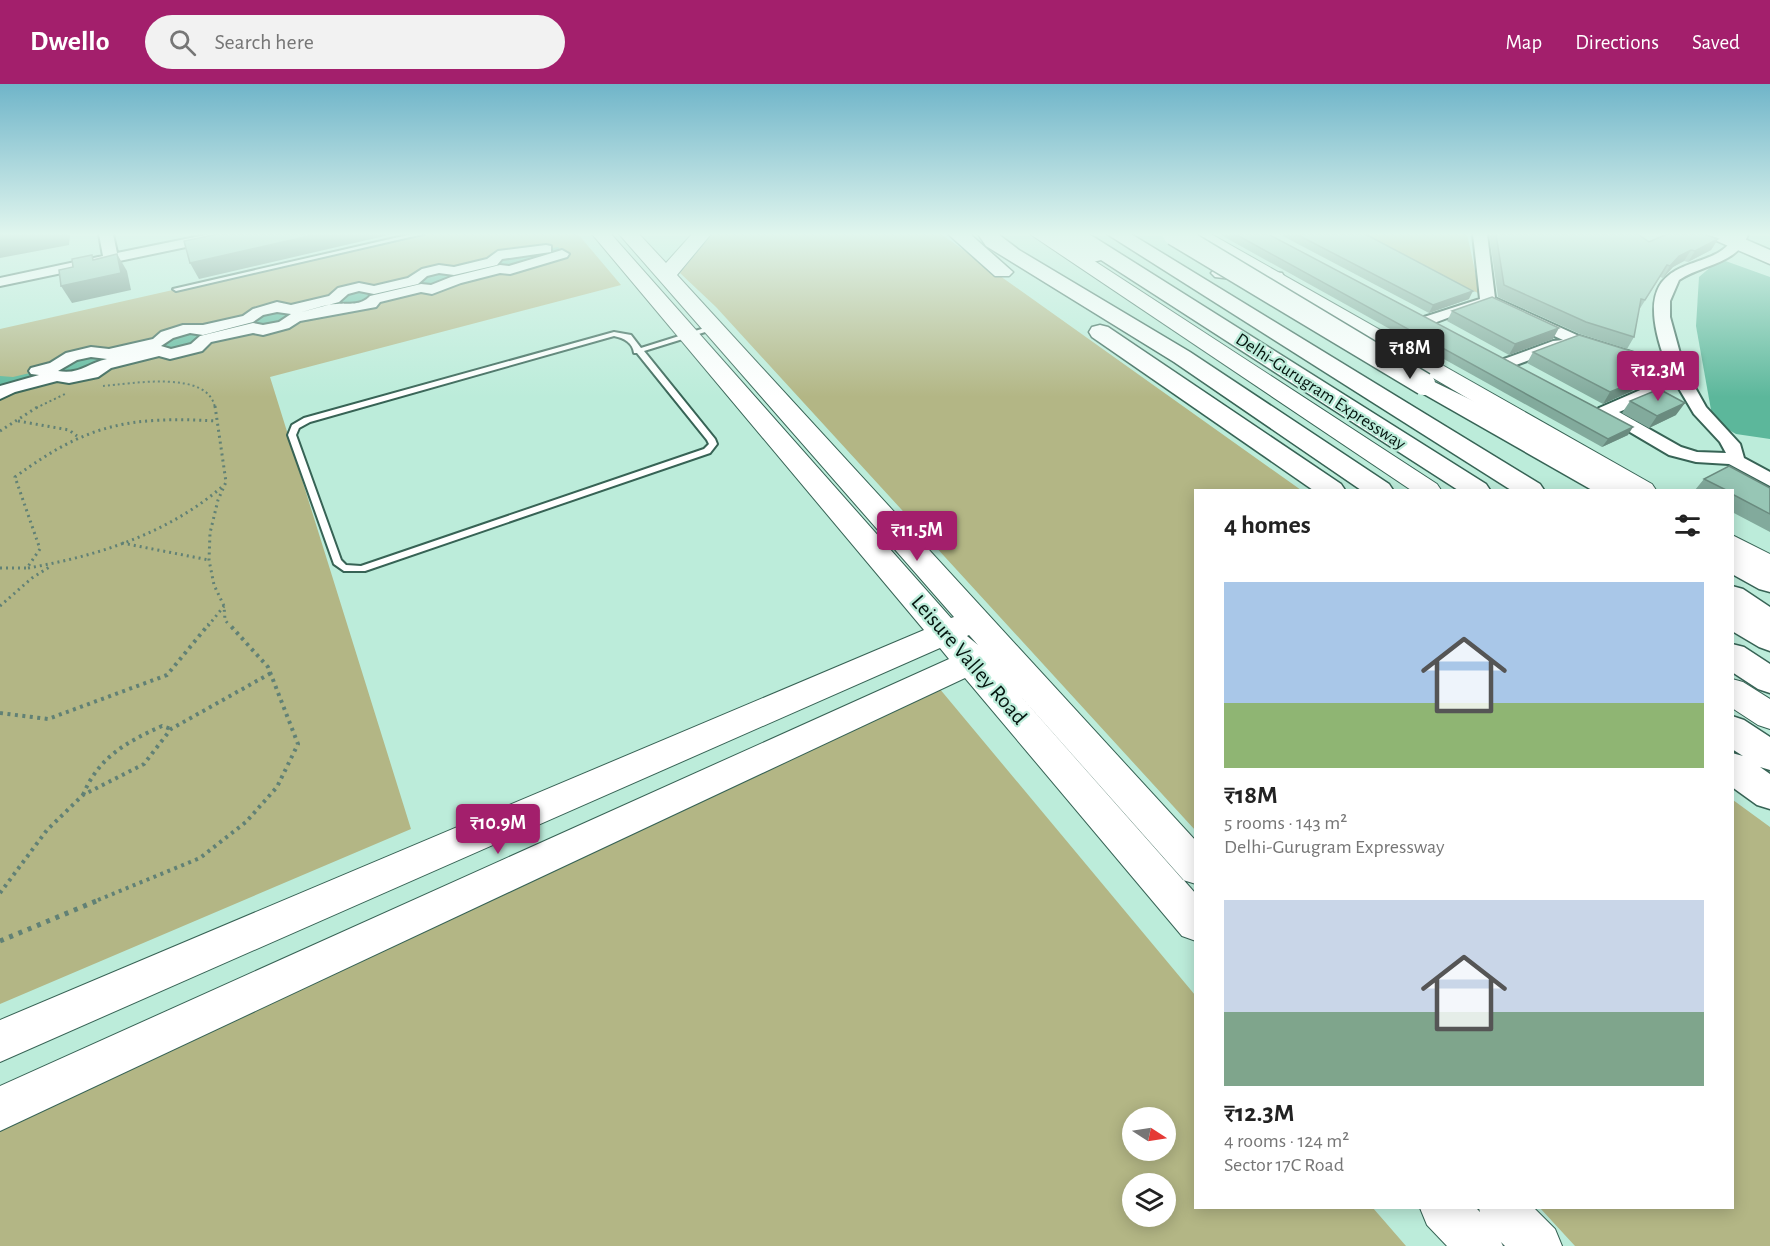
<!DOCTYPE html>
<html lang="en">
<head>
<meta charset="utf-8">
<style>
	body { margin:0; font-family:"Alegreya Sans",sans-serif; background:#f2f2f2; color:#222; height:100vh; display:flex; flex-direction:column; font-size:22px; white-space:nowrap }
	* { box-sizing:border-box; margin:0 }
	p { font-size:20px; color:#767676 }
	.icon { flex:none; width:33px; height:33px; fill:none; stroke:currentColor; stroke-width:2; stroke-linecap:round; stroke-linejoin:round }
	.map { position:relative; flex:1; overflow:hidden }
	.drawer { position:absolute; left:1194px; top:405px; width:540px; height:720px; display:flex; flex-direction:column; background:#fff; border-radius:0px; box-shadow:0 3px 15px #0003 }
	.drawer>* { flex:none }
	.needle { width:39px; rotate:102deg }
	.buttons { position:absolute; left:1122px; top:1023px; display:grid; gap:12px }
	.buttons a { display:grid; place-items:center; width:54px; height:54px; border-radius:50%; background:#fff; box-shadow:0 3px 15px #0003; font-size:30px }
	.price { position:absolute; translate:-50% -51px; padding:0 14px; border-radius:6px; background:#a31f6c; color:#fff; font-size:20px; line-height:39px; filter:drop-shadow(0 2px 3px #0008) }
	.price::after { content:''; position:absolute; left:50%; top:36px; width:18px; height:14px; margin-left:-9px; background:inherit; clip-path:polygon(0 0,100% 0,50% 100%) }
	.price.on { background:#222; color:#fff }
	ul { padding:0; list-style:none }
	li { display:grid; align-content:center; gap:12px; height:318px; padding:0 30px }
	li span { display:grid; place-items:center; height:186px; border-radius:0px; color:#555 }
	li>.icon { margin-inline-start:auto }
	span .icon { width:108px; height:108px; fill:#fffc; stroke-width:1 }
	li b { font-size:26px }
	h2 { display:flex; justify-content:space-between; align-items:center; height:72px; padding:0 30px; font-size:26px }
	header { display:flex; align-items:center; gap:36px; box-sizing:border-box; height:84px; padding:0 30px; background:#a31f6c; color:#fff }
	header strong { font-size:28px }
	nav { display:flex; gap:33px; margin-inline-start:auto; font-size:21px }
	.search { width:420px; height:54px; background:#f2f2f2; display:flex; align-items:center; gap:15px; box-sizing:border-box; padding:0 21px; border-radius:33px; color:#767676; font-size:22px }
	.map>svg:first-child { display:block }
</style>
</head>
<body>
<header>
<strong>Dwello</strong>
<div class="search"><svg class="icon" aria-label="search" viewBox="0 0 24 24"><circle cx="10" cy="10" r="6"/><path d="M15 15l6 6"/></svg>Search here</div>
<nav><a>Map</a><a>Directions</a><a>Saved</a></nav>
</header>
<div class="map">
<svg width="1770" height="1162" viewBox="0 0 1770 1162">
	<rect width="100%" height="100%" fill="#bcecda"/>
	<g fill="#b3b685" fill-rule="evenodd">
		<polygon points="422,150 578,150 621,201 270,293 411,745 0,920 0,245"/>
		<polygon points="712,150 941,150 1301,406 1196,406 1195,746 716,223 680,189"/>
		<polygon points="1359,150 1467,150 1480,210"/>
		<path d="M929,592L1195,911L1196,1124H1373L1406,1162H0V1017ZM1132,1034H1166V1066H1132ZM1132,1100H1166V1132H1132Z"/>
		<polygon points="1733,716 1770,743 1770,1162 1575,1162 1540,1124 1732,1124"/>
	</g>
	<g fill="#5cb79b">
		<polygon points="558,163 563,169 449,201 338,224 284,241 206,255 196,264 160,267 0,310 0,292 13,293 55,283 72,272 110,270 167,251 203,246 258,228 291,226 343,207 374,206 422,189 454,187 498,171 528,169"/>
		<polygon points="1720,175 1770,193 1770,355 1736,350 1713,337 1696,242 1699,193"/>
	</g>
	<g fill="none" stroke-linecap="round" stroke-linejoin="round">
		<defs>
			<g id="lane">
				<polygon points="412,150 423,150 176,207 173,205"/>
				<path d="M711,242L718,244L644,267L715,355L717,360L710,369L365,487H344L334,480L288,351L292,341L304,334L614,248L631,251L641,264ZM614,252C624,254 633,259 634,269H637L707,356L709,360L704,365L361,482L346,481L341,476L296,351L299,344L310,338Z"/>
			</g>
			<g id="street">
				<polygon points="99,150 113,150 117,169 210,150 236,150 229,154 0,202 0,194 103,172"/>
				<path d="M1473,150H1487L1495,214L1579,252L1666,279C1620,156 1720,196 1734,150H1748C1740,179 1701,181 1679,196L1670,217V233L1684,284L1706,323L1740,360L1744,374L1770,388V402L1729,380L1696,378L1669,371L1596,328L1599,324L1645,304H1657L1659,308L1657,312L1619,328L1681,363L1697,368L1726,369L1720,358L1694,330L1671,291L1565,257V263L1516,281H1504L1502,278L1504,275L1553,257L1563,256L1485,220L1434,239H1424L1421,236L1424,233L1480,215Z"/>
				<path d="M546,161L551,162V168L502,175L497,181L454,191L439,189L427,192L418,200L374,210L359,207L348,210L339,218L302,228C313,225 326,220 337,220C349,219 361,222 370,212L421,200L431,201L451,193L500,181L509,182L562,166L569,170L567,173L510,190L500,189L461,199L432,210L421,208L380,218L376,223L300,237L289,244L263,251L253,249L211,258L202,267L170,275L159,272L111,284L98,293L69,299L57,297L15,308L0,315V302L39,291L31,290L29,287L31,284L50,279L66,269L91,263L109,265L153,255L161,248L183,241H203L243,232L253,225L277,218L291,221L329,212L338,204L359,199L374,202L408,194L422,185L439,181L454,183L487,175L498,167ZM277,228L291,230L279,238L263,241L253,239L200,252L191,260L171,265L161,262L173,254L190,249L203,251L253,238L263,231ZM91,273L107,275C88,279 79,291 58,287L77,276Z"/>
			</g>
			<g id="secondary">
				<path d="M592,150H611L951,534L954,533L619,150H639L666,179L692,150H711L677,191L1196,757V800L1183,796L993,581L1196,810V857L1182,852L965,594L0,1047V1002L949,575L940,564L0,978V936L924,546ZM969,551L978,561L967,552Z"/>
				<polygon points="1030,150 1053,150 1437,400 1441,406 1411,406"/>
				<polygon points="1187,150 1211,150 1652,400 1656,406 1624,406"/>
				<polygon points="1732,451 1770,470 1770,493 1760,490 1732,473"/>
				<polygon points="1732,595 1743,598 1770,615 1770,645 1758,641 1732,624"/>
				<polygon points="1420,1124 1476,1124 1480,1128 1479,1124 1534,1124 1555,1145 1562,1162 1505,1162 1501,1158 1503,1162 1447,1162 1427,1141"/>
			</g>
			<g id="primary">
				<polygon points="948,150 970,150 1013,188 1009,192 995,192"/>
				<polygon points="978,150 998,150 1019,166 1190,268 1389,400 1393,406 1361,406 1174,278 986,162"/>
				<polygon points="1707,150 1733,150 1770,166 1770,180 1710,154"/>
				<polygon points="1100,241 1108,243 1341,400 1345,406 1313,406 1092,253 1089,248 1092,243"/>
				<polygon points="1424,293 1490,325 1621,400 1625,406 1592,406 1415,305 1412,300 1415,295"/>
				<polygon points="1732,466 1770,484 1770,508 1759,505 1732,490"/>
				<polygon points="1732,502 1743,505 1770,523 1770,550 1759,547 1732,529"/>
				<polygon points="1732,632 1744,636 1770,653 1770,686 1760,683 1770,690 1770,725 1757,721 1732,703 1732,669 1743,672 1732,665"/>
			</g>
			<g id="highway">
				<polygon points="1036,150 1089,150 1486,400 1490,406 1458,406 1101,176 1093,178 1086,176 1039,154"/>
				<polygon points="1107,150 1131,150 1540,400 1544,406 1511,406"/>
				<polygon points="1222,183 1274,188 1282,189 1285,194 1282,199 1274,200 1215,193 1211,189 1215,185"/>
				<polygon points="1732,521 1770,540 1770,567 1759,563 1732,547"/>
				<polygon points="1732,560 1744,563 1770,580 1770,609 1758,605 1732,588"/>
			</g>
		</defs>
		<use href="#lane" stroke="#376355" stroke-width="4"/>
		<use href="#street" stroke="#376355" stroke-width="4"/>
		<use href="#secondary" stroke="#376355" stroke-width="2"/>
		<use href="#primary" stroke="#376355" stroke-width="3"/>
		<use href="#highway" stroke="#376355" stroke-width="3"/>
		<g stroke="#618175" stroke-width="2" stroke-dasharray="2 3" stroke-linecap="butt">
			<path d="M103,302C130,300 209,285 215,324"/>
			<polyline points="36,324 67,309"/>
		</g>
		<g stroke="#618175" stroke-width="3" stroke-dasharray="2 4" stroke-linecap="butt">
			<polyline points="215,322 226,398 218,416 210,449 209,476 214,501 224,522 225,536 230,542"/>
			<polyline points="18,337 69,346 77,352"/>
			<polyline points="0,347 39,322"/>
			<polyline points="122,459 209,476"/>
			<path d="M0,484H27L40,465L15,393C87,340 129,332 217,337"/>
			<path d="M28,484C98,472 169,449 223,402"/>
			<polyline points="0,522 32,494 51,482"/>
			<polyline points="208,542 224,522"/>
		</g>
		<g stroke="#618175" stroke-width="4" stroke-dasharray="3 4.5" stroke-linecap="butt">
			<polyline points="0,629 48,635 167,591 209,540"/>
			<path d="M83,711C98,674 126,658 162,642L171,645"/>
			<polyline points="0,809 47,746 83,711 144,680 171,645 271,589"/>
			<polyline points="98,816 200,774 246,738 277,703 298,660 268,583 229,540"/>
		</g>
		<polyline stroke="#618175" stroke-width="5" stroke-dasharray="4 6" stroke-linecap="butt" points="0,857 101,815"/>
		<use href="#lane" fill="#fff" fill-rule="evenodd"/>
		<use href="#street" fill="#fff" fill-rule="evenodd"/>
		<use href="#secondary" fill="#fff" fill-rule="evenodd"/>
		<use href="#primary" fill="#fff" fill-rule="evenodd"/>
		<use href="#highway" fill="#fff" fill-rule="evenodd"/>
		<defs>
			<polyline id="primary-bridge" points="1174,150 1424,300"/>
		</defs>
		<use href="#primary-bridge" stroke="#376355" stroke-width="25" stroke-linecap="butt"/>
		<use href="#primary-bridge" stroke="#fff" stroke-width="22"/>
	</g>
	<g fill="#82aa9c">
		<polygon points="1219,150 1268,150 1628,351 1602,363"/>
		<polygon points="1279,150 1365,150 1469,215 1429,229"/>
		<polygon points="1489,150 1638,150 1649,158 1718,155 1711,166 1688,178 1684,177 1673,183 1663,194 1660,193 1639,226 1634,253 1627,265 1580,250 1498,213"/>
		<polygon points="1452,227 1553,255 1509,271 1447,237"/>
		<polygon points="1533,268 1631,272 1652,283 1645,294 1639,297 1632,307 1603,320 1527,279"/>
		<polygon points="1630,317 1676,331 1649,344 1622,329"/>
		<polygon points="1704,395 1770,404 1770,448 1732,428 1732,406 1695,406"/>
	</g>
	<g fill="#6a8b7f">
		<polygon points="0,150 70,150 69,161 0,174"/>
		<polygon points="318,150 393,150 199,195 190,179"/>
		<polygon points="1718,155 1711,166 1688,178 1695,167"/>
		<polygon points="1691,166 1684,177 1673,183 1663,194 1670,182 1679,172"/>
		<polygon points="117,170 127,187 131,206 72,219 61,202"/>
		<polygon points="1473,207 1469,215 1429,229 1433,221"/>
		<polygon points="1559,244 1553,255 1509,271 1515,260"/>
		<polygon points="1652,283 1645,294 1639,297 1632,307 1603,320 1610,308 1631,292"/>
		<polygon points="1685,319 1676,331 1649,344 1657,332"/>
		<polygon points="1633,343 1628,351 1602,363 1608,355"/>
	</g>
	<g fill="#97c6b5" stroke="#6a8b7f" stroke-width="1.5">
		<polygon points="218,150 318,150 190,179 184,157"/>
		<polygon points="1235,150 1268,150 1633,343 1608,355"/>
		<polygon points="1296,150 1365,150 1473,207 1433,221"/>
		<polygon points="1496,150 1638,150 1649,158 1667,150 1704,150 1718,155 1695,167 1691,166 1679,172 1670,182 1667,181 1645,216 1641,215 1634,253 1586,238 1504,201"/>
		<polygon points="117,170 121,189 61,202 59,186 73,183 72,175 92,171 93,176"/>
		<polygon points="1492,213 1559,244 1515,260 1452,227"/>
		<polygon points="1579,251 1631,267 1631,272 1652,283 1631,292 1639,296 1610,308 1533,268"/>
		<polygon points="1659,305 1685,319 1657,332 1630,317"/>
		<polygon points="1729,382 1770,404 1770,430 1732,410 1732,406 1726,406 1704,395"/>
	</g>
	<linearGradient id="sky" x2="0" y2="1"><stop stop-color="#70b5c9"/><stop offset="0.48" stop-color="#e1f6ee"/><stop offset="1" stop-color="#e1f6ee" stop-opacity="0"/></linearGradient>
	<rect width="1770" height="313" fill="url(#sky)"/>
	<g text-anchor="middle" stroke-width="4.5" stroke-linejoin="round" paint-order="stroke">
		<g font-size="18" fill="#04150f" stroke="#bcecda">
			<text transform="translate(1321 307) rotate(33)" y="6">Delhi-Gurugram Expressway</text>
		</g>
		<g font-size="22" fill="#04150f" stroke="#bcecda">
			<text transform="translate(970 575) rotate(49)" y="8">Leisure Valley Road</text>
		</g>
	</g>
</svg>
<div class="buttons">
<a><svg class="needle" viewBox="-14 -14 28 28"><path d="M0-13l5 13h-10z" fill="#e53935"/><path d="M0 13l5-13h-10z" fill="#767676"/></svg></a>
<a><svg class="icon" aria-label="layers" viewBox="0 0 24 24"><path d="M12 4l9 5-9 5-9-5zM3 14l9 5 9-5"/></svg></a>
</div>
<b class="price on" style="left:1410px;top:296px">₹18M</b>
<b class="price" style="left:1658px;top:318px">₹12.3M</b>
<b class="price" style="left:917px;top:478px">₹11.5M</b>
<b class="price" style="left:498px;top:771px">₹10.9M</b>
<section class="drawer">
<h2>4 homes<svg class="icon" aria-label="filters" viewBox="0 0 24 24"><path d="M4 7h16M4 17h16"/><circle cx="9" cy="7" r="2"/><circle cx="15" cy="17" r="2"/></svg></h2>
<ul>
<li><span style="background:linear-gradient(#a9c7e8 65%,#8fb573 0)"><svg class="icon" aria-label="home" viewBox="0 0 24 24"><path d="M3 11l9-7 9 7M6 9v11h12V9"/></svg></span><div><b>₹18M</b><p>5 rooms · 143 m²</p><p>Delhi-Gurugram Expressway</p></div></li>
<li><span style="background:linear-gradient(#c9d6e8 60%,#7fa58c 0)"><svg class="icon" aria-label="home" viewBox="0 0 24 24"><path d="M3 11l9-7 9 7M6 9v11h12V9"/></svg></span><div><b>₹12.3M</b><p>4 rooms · 124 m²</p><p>Sector 17C Road</p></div></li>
</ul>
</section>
</div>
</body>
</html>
